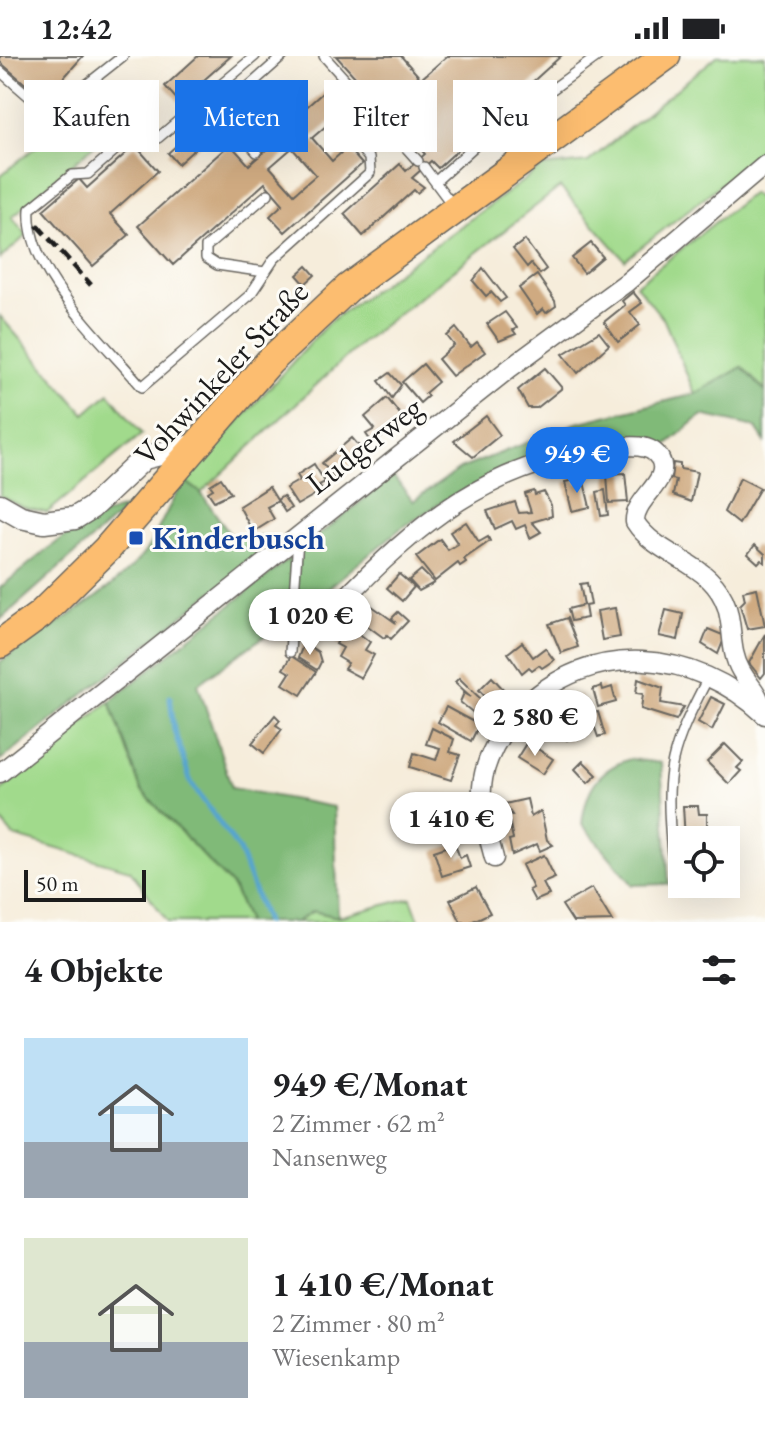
<!DOCTYPE html>
<html lang="de">
<head>
<meta charset="utf-8">
<style>
	body { margin:0; font-family:"EB Garamond",serif; background:#f2f2f2; color:#202124; height:100vh; display:flex; flex-direction:column; font-size:30px; white-space:nowrap }
	* { box-sizing:border-box; margin:0 }
	p { font-size:26px; color:#757577 }
	.icon { flex:none; width:44px; height:44px; fill:none; stroke:currentColor; stroke-width:2; stroke-linecap:round; stroke-linejoin:round }
	.map { position:relative; height:866px; overflow:hidden }
	.drawer { display:flex; flex-direction:column; background:#fff; flex:1 }
	.drawer>* { flex:none }
	.top-card { position:absolute; left:24px; top:24px; width:718px; height:72px; display:flex; gap:16px }
	.buttons { position:absolute; left:668px; top:770px; display:grid; gap:16px }
	.buttons a { display:grid; place-items:center; width:72px; height:72px; border-radius:0px; background:#fff; box-shadow:0 8px 32px #0002; font-size:40px }
	.scale { position:absolute; left:24px; bottom:20px; width:122px; box-sizing:border-box; padding-left:8px; border:4px solid #1c1c1c; border-top:0; font-size:22px; line-height:28px; white-space:nowrap; color:#1c1c1c; -webkit-text-stroke:6px #fdfcf7; paint-order:stroke }
	.price { position:absolute; translate:-50% -68px; padding:0 18px; border-radius:28px; background:#fff; color:#222; font-size:26px; line-height:52px; filter:drop-shadow(0 2px 4px #0008) }
	.price::after { content:''; position:absolute; left:50%; top:48px; width:24px; height:18px; margin-left:-12px; background:inherit; clip-path:polygon(0 0,100% 0,50% 100%) }
	.price.selected { background:#1a73e8; color:#fff }
	ul { padding:0; list-style:none }
	li { display:flex; align-items:center; gap:24px; height:200px; padding:0 24px }
	li span { display:grid; place-items:center; flex:none; width:224px; height:160px; border-radius:0px; color:#555 }
	li>.icon { margin-inline-start:auto }
	span .icon { width:96px; height:96px; fill:#fffc; stroke-width:1 }
	li b { font-size:34px }
	h2 { display:flex; justify-content:space-between; align-items:center; height:96px; padding:0 24px; font-size:34px }
	.chip { padding:0 28px; border-radius:0px; background:#fff; box-shadow:0 8px 32px #0002; font-size:28px; line-height:72px }
	.chip.selected { background:#1a73e8; color:#fff }
	.status { display:flex; justify-content:space-between; align-items:center; height:56px; padding:0 40px; background:#fff; direction:ltr }
	.status svg { height:22px; fill:currentColor }
	.map>svg:first-child { display:block }
</style>
</head>
<body>
<div class="status"><b>12:42</b><svg viewBox="0 0 49 12"><path d="M0 12V9h3v3zM5 12V6h3v6zM10 12V3h3v9zM15 12V0h3v12zM26 1h20v11H26zM47 4h2v5h-2z"/></svg></div>
<div class="map">
<svg width="765" height="866" viewBox="0 0 765 866">
	<rect width="100%" height="100%" fill="#fdfcf7"/>
	<filter id="ink" filterUnits="userSpaceOnUse"><feTurbulence type="fractalNoise" baseFrequency=".0125" numOctaves="2"/><feDisplacementMap in="SourceGraphic" scale="16" xChannelSelector="R" yChannelSelector="G"/><feConvolveMatrix kernelMatrix="1 2 1 2 8 2 1 2 1" color-interpolation-filters="sRGB"/></filter>
	<filter id="wash" filterUnits="userSpaceOnUse"><feTurbulence type="fractalNoise" baseFrequency=".006" numOctaves="4" result="noise"/><feDisplacementMap in="SourceGraphic" scale="32" xChannelSelector="R" yChannelSelector="G"/><feGaussianBlur stdDeviation="1.8" result="paint"/><feColorMatrix in="noise" values="0 0 0 0 0 0 0 0 0 0 0 0 0 0 0 0 0 1.4 0 .05"/><feComposite in="paint" operator="in"/></filter>
	<g filter="url(#wash)">
		<rect width="100%" height="100%" fill="#f6eddb"/>
		<g fill="#a1da8c" stroke="#5e7b54" stroke-width="2">
			<polygon points="717,0 765,0 765,88 730,121 625,204 560,131 361,287 201,437 185,425 328,267 542,111 588,106"/>
			<polygon points="92,45 100,84 12,161 27,179 0,203 0,120"/>
			<polygon points="752,137 765,149 765,335 742,311 695,338 664,264 636,229"/>
			<polygon points="0,260 85,358 109,337 142,378 47,457 22,451 0,440"/>
			<polygon points="110,645 141,734 233,831 248,866 168,866 130,814 13,780 0,764 0,735"/>
			<polygon points="411,842 420,866 296,866 313,855 338,861"/>
		</g>
		<g fill="#80ba78" stroke="#4e6b4a" stroke-width="2">
			<polygon points="742,311 765,335 765,386 755,371 702,359 664,391 631,382 449,442 400,473 309,548 198,628 232,732 334,751 338,861 313,855 296,866 248,866 233,831 141,734 110,645 393,420 413,445 460,413 577,367 695,338"/>
			<path d="M185,425L201,437L231,480H276L255,502L0,705V606C43,575 108,540 141,501C159,479 167,448 185,425Z"/>
			<path d="M128,451L0,564V532C39,500 78,463 128,451Z"/>
			<path d="M630,703L661,707L669,828L633,829L582,768C586,734 596,714 630,703Z"/>
		</g>
		<g fill="none" stroke-linecap="round" stroke-linejoin="round">
			<polyline stroke="#55a4cf" stroke-width="5" points="170,641 174,674 191,727 239,794 266,866"/>
		</g>
		<g id="blocks">
			<g fill="#cfaa81" fill-rule="evenodd">
				<polygon points="0,0 83,0 44,44 0,6"/>
				<polygon points="198,0 231,0 179,46 165,30"/>
				<polygon points="336,0 401,0 421,23 447,0 561,0 438,112 431,105 412,122 424,131 417,137 414,134 363,180 344,158 400,108 406,115 425,98"/>
				<path d="M328,32L346,52L342,56L346,59L337,67L334,63L312,82L332,105L341,97L337,92L343,87L362,108L285,176L270,160L283,148L265,127L173,209L138,170L230,88L249,109L285,77L279,71L282,69L284,71ZM292,92L316,119L294,138L270,111Z"/>
				<polygon points="196,72 206,83 178,108 168,97"/>
				<polygon points="135,89 158,115 110,158 129,179 93,210 43,154 79,123 87,132"/>
				<polygon points="525,184 546,213 540,218 531,207 527,211 513,193"/>
				<polygon points="591,187 603,201 584,217 572,202"/>
				<polygon points="307,210 315,219 305,228 297,219"/>
				<polygon points="483,212 506,242 500,246 491,236 486,240 473,225"/>
				<polygon points="537,219 555,245 556,250 546,257 543,253 537,258 519,232"/>
				<polygon points="633,236 642,247 630,256 640,269 618,286 604,266 625,249 622,245"/>
				<polygon points="505,256 517,272 513,274 516,278 499,285 487,268"/>
				<polygon points="456,272 471,291 477,286 485,296 452,320 438,303 454,289 447,280"/>
				<polygon points="599,276 609,289 578,317 563,298"/>
				<polygon points="423,308 438,326 425,337 428,340 420,347 402,326"/>
				<polygon points="545,312 562,332 537,352 528,352 518,334"/>
				<polygon points="390,317 401,329 392,342 379,325"/>
				<polygon points="387,342 404,363 373,388 366,378 375,373 365,361"/>
				<polygon points="486,360 500,379 473,401 454,385"/>
				<polygon points="352,382 364,396 335,422 322,407"/>
				<polygon points="673,407 680,408 680,413 697,416 691,446 673,439 676,424 671,423"/>
				<polygon points="314,408 325,426 319,429 323,434 297,449 286,432 300,424 297,419"/>
				<polygon points="625,417 628,446 609,447 607,418"/>
				<polygon points="221,422 231,437 214,445 208,436 213,433 210,429"/>
				<polygon points="740,422 760,432 739,468 724,456"/>
				<polygon points="575,424 576,428 584,426 590,451 572,455 565,426"/>
				<polygon points="269,431 277,444 283,440 291,452 285,456 278,445 267,451 274,463 253,476 239,450"/>
				<polygon points="605,434 608,459 601,460 597,436"/>
				<polygon points="534,435 535,439 544,436 551,449 552,460 532,466 541,476 530,482 525,469 516,473 512,465 495,473 487,455 515,446 519,457 531,456 525,438"/>
				<polygon points="466,466 479,486 488,481 490,485 464,503 466,506 460,510 458,507 435,525 416,501 440,483 448,494 458,488 450,476"/>
				<polygon points="755,489 765,498 765,507 761,504 758,507 748,498"/>
				<polygon points="421,514 434,527 419,535 409,524"/>
				<polygon points="399,518 414,531 402,545 387,532"/>
				<polygon points="587,527 591,549 585,550 587,562 571,565 568,553 584,549 580,528"/>
				<polygon points="757,532 765,570 747,573 740,549 745,544 743,535"/>
				<polygon points="372,550 396,567 392,562 398,556 408,565 391,583 387,579 384,582 361,565"/>
				<polygon points="615,552 620,581 602,584 597,555"/>
				<polygon points="666,554 683,558 678,584 659,580"/>
				<polygon points="567,562 578,591 561,597 549,568"/>
				<polygon points="346,568 370,586 365,594 374,599 361,622 344,613 348,607 338,601 343,592 336,588"/>
				<polygon points="708,573 725,580 718,598 702,588"/>
				<polygon points="765,578 765,617 761,622 749,607"/>
				<polygon points="522,586 533,601 545,592 554,604 542,612 539,609 532,614 529,611 522,617 508,597"/>
				<polygon points="304,587 318,596 321,606 317,614 298,602"/>
				<polygon points="291,600 316,616 301,639 283,628 290,617 283,613"/>
				<polygon points="492,621 505,635 492,648 479,634"/>
				<polygon points="459,622 486,648 476,659 460,646 464,637 471,641 455,626"/>
				<polygon points="638,623 663,632 661,647 684,651 676,664 641,653 643,638 636,637"/>
				<polygon points="602,630 603,634 612,631 616,646 598,651 593,633"/>
				<polygon points="580,638 588,665 583,668 566,647"/>
				<polygon points="711,641 725,648 712,674 698,666"/>
				<polygon points="562,648 581,672 567,684 548,661"/>
				<polygon points="446,651 479,669 471,685 438,666"/>
				<polygon points="598,656 605,679 598,681 590,658"/>
				<polygon points="275,659 280,664 276,669 282,673 264,697 252,687"/>
				<polygon points="432,672 454,683 450,696 460,699 451,724 410,711 414,697 436,704 440,692 426,688"/>
				<polygon points="527,686 553,703 543,718 517,702"/>
				<polygon points="725,688 743,706 737,712 741,715 729,728 707,706"/>
				<polygon points="583,705 597,719 588,727 575,713"/>
				<polygon points="415,742 449,744 447,770 404,768 405,755 415,755"/>
				<polygon points="527,743 531,761 541,755 547,784 553,789 540,795 537,788 512,799 509,784 513,783 508,759 512,759 505,748"/>
				<polygon points="683,750 698,750 699,758 707,758 707,784 685,784"/>
				<polygon points="455,788 460,802 466,799 470,811 442,820 434,795"/>
				<polygon points="544,799 555,822 543,827 549,839 535,845 529,834 533,832 522,809"/>
				<polygon points="476,831 490,857 471,866 461,866 450,844"/>
				<polygon points="592,832 612,865 573,866 562,849"/>
			</g>
		</g>
	</g>
	<g filter="url(#ink)">
		<use href="#blocks" fill-opacity="0" stroke="#68655f" stroke-width="2"/>
		<g fill="none" stroke-linecap="round" stroke-linejoin="round">
			<defs>
				<g id="service">
					<path d="M255,0L158,82L130,81L88,118L72,119L30,153C25,216 104,285 142,331L250,239L274,203L370,117L369,102L346,76L370,52"/>
					<polyline points="324,0 418,105"/>
					<polyline points="0,15 46,55 52,56 123,0"/>
					<polyline points="222,55 257,96"/>
					<polyline points="201,73 283,0"/>
					<polyline points="424,111 453,150"/>
					<polyline points="436,125 477,88 598,0"/>
					<polyline points="265,216 217,209 206,202 206,191 268,138"/>
					<polyline points="290,596 298,483"/>
					<path d="M672,797C664,712 670,695 709,620"/>
				</g>
				<g id="minor">
					<path d="M338,550C418,466 490,407 610,392C626,390 651,386 660,403C672,425 633,443 635,466C652,493 687,502 709,523C741,554 724,586 741,615C752,634 758,634 764,658"/>
					<polyline points="0,717 510,312 627,226 765,109"/>
					<path d="M494,802C488,778 480,756 482,731C484,703 501,675 520,655C589,582 695,593 765,659"/>
				</g>
				<polyline id="tertiary" points="0,449 21,461 44,466 75,462 91,452 144,402 195,389"/>
				<polyline id="primary" points="0,588 40,559 107,493 269,306 348,232 666,0"/>
			</defs>
			<use href="#service" stroke="#68655f" stroke-width="12"/>
			<use href="#minor" stroke="#68655f" stroke-width="21"/>
			<use href="#tertiary" stroke="#68655f" stroke-width="25"/>
			<use href="#primary" stroke="#68655f" stroke-width="31"/>
			<use href="#service" stroke="#fff" stroke-width="9"/>
			<use href="#minor" stroke="#fff" stroke-width="18"/>
			<use href="#tertiary" stroke="#fff" stroke-width="22"/>
			<use href="#primary" stroke="#fcbd6f" stroke-width="28"/>
			<polyline stroke="#1c1c1c" stroke-width="5" stroke-dasharray="12 6" stroke-linecap="butt" points="37,169 91,229"/>
		</g>
	</g>
	<rect fill="#1a4fb4" stroke="#fdfcf7" stroke-width="3" x="128" y="474" width="16" height="16" rx="4"/>
	<g text-anchor="middle" stroke-width="6" stroke-linejoin="round" paint-order="stroke">
		<g font-size="32" fill="#1c1c1c" stroke="#fdfcf7">
			<text transform="translate(221 317) rotate(-47)" y="11">Vohwinkeler Straße</text>
			<text transform="translate(364 389) rotate(-38)" y="11">Ludgerweg</text>
		</g>
		<g font-size="32" font-weight="bold" fill="#164399" stroke="#fdfcf7" text-anchor="start">
			<text x="152" y="493">Kinderbusch</text>
		</g>
	</g>
</svg>
<div class="buttons">
<a><svg class="icon" aria-label="locate" viewBox="0 0 24 24"><circle cx="12" cy="12" r="6"/><path d="M12 2v4M12 18v4M2 12h4M18 12h4"/></svg></a>
</div>
<div class="scale">50 m</div>
<b class="price selected" style="left:577px;top:439px">949 €</b>
<b class="price" style="left:310px;top:601px">1 020 €</b>
<b class="price" style="left:535px;top:702px">2 580 €</b>
<b class="price" style="left:451px;top:804px">1 410 €</b>
<div class="top-card">
<a class="chip">Kaufen</a>
<a class="chip selected">Mieten</a>
<a class="chip">Filter</a>
<a class="chip">Neu</a>
</div>
</div>
<section class="drawer">
<h2>4 Objekte<svg class="icon" aria-label="filters" viewBox="0 0 24 24"><path d="M4 7h16M4 17h16"/><circle cx="9" cy="7" r="2"/><circle cx="15" cy="17" r="2"/></svg></h2>
<ul>
<li><span style="background:linear-gradient(#bfe0f5 65%,#9aa5b1 0)"><svg class="icon" aria-label="home" viewBox="0 0 24 24"><path d="M3 11l9-7 9 7M6 9v11h12V9"/></svg></span><div><b>949 €/Monat</b><p>2 Zimmer · 62 m²</p><p>Nansenweg</p></div></li>
<li><span style="background:linear-gradient(#dfe7d0 65%,#9aa5b1 0)"><svg class="icon" aria-label="home" viewBox="0 0 24 24"><path d="M3 11l9-7 9 7M6 9v11h12V9"/></svg></span><div><b>1 410 €/Monat</b><p>2 Zimmer · 80 m²</p><p>Wiesenkamp</p></div></li>
</ul>
</section>
</body>
</html>
